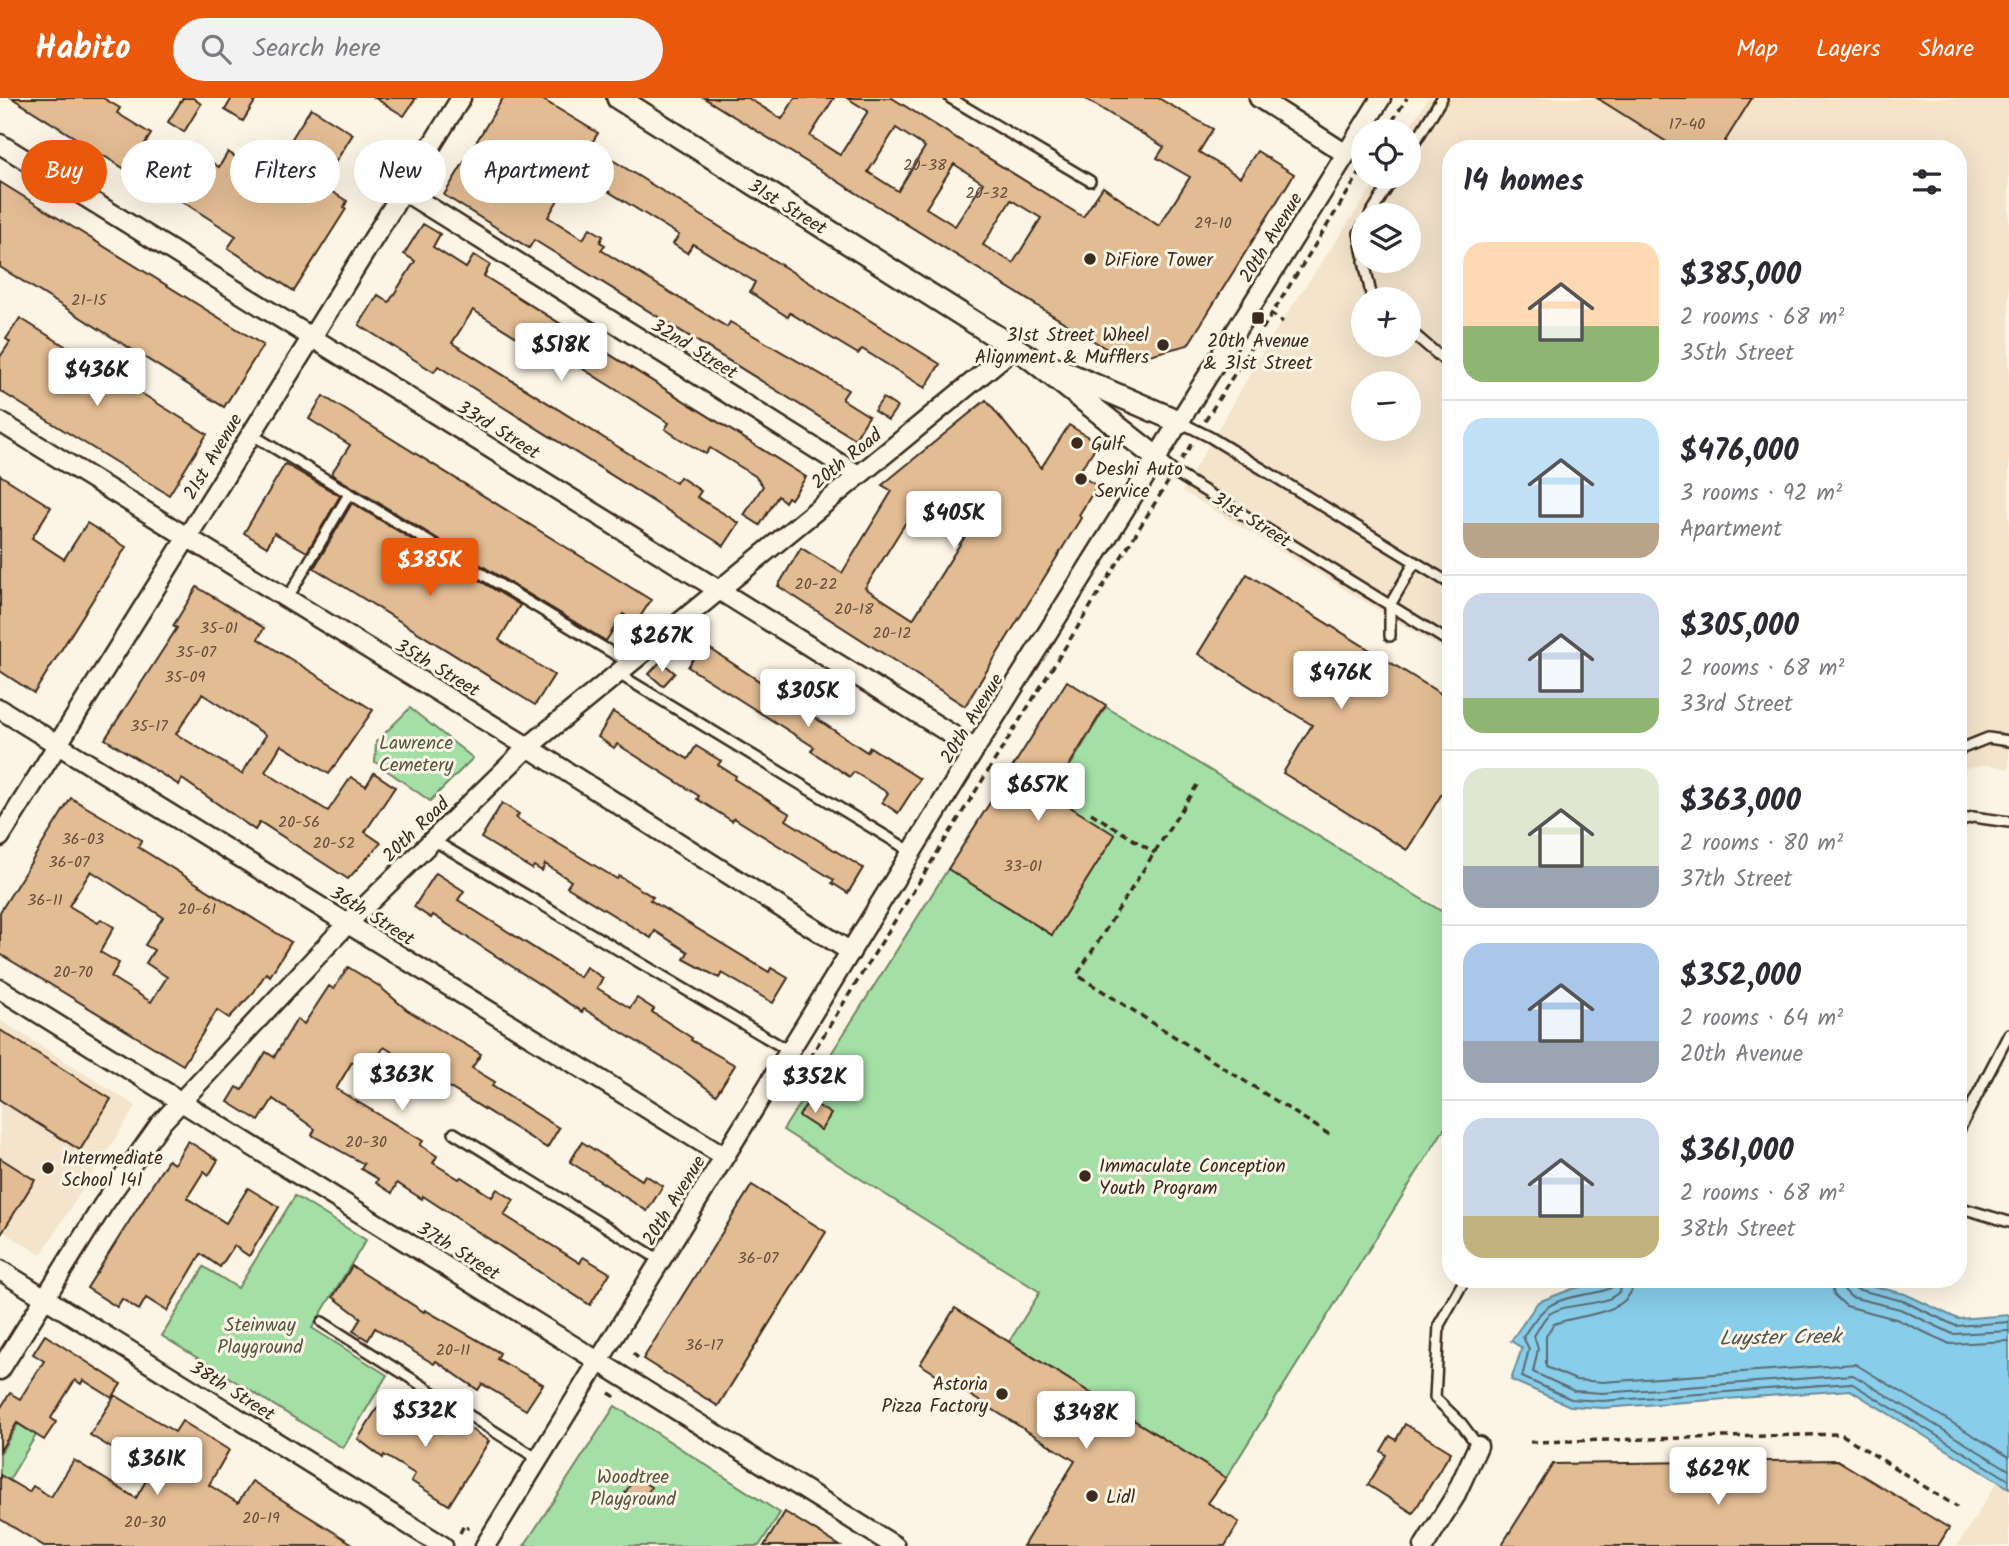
<!DOCTYPE html>
<html lang="en">
<head>
<meta charset="utf-8">
<style>
	body { margin:0; font-family:Kalam,sans-serif; background:#f2f2f3; color:#2b2b33; height:100vh; display:flex; flex-direction:column; font-size:26px; white-space:nowrap }
	* { box-sizing:border-box; margin:0 }
	p { font-size:23px; color:#7c7c81 }
	.icon { flex:none; width:38px; height:38px; fill:none; stroke:currentColor; stroke-width:2; stroke-linecap:round; stroke-linejoin:round }
	.map { position:relative; flex:1; overflow:hidden }
	.side { position:absolute; left:1442px; top:42px; width:525px; height:1148px; display:flex; flex-direction:column; background:#fff; border-radius:28px; box-shadow:0 7px 28px #0002 }
	.side>* { flex:none }
	.top-card { position:absolute; left:21px; top:42px; width:665px; height:63px; display:flex; gap:14px }
	.controls { position:absolute; left:1351px; top:21px; display:grid; gap:14px }
	.controls a { display:grid; place-items:center; width:70px; height:70px; border-radius:50%; background:#fff; box-shadow:0 7px 28px #0002; font-size:35px }
	.price { position:absolute; translate:-50% -60px; padding:0 16px; border-radius:7px; background:#fff; color:#222; font-size:23px; line-height:46px; filter:drop-shadow(0 2px 4px #0008) }
	.price::after { content:''; position:absolute; left:50%; top:42px; width:21px; height:16px; margin-left:-10px; background:inherit; clip-path:polygon(0 0,100% 0,50% 100%) }
	.price.on { background:#ea580c; color:#fff }
	ul { padding:0; list-style:none }
	li { display:flex; align-items:center; gap:21px; height:175px; padding:0 21px }
	li+li { border-top:2px solid #e1e1e2 }
	li span { display:grid; place-items:center; flex:none; width:196px; height:140px; border-radius:21px; color:#555 }
	li>.icon { margin-inline-start:auto }
	span .icon { width:84px; height:84px; fill:#fffc; stroke-width:1 }
	li b { font-size:30px }
	h2 { display:flex; justify-content:space-between; align-items:center; height:84px; padding:0 21px; font-size:30px }
	.pill { padding:0 24px; border-radius:32px; background:#fff; box-shadow:0 7px 28px #0002; font-size:24px; line-height:63px }
	.pill.on { background:#ea580c; color:#fff }
	header { display:flex; align-items:center; gap:42px; box-sizing:border-box; height:98px; padding:0 35px; background:#ea580c; color:#fff }
	header strong { font-size:33px }
	nav { display:flex; gap:38px; margin-inline-start:auto; font-size:24px }
	.search { width:490px; height:63px; background:#f2f2f3; display:flex; align-items:center; gap:18px; box-sizing:border-box; padding:0 24px; border-radius:38px; color:#7c7c81; font-size:26px }
	.map>svg:first-child { display:block }
</style>
</head>
<body>
<header>
<strong>Habito</strong>
<div class="search"><svg class="icon" aria-label="search" viewBox="0 0 24 24"><circle cx="10" cy="10" r="6"/><path d="M15 15l6 6"/></svg>Search here</div>
<nav><a>Map</a><a>Layers</a><a>Share</a></nav>
</header>
<div class="map">
<svg width="2009" height="1448" viewBox="0 0 2009 1448">
	<rect width="100%" height="100%" fill="#fcf5e5"/>
	<filter id="ink" filterUnits="userSpaceOnUse"><feTurbulence type="fractalNoise" baseFrequency=".0143" numOctaves="2"/><feDisplacementMap in="SourceGraphic" scale="14" xChannelSelector="R" yChannelSelector="G"/><feConvolveMatrix kernelMatrix="1 2 1 2 8 2 1 2 1" color-interpolation-filters="sRGB"/></filter>
	<g filter="url(#ink)">
		<g fill="#f4e4cc" fill-rule="evenodd">
			<path d="M1428,0H2009V671L1987,667L1958,672V51H1451V556L1182,393L1270,241L1379,79H1409L1407,33ZM1363,117H1409V163H1363ZM1363,201H1409V247H1363ZM1363,285H1409V331H1363Z"/>
			<polygon points="0,922 136,1008 41,1157 0,1132"/>
			<polygon points="1998,1383 2009,1390 2009,1448 1957,1448"/>
		</g>
		<g fill="#a4e0a6" stroke="#708562" stroke-width="2">
			<polygon points="1106,609 1451,819 1451,1020 1226,1380 1009,1244 1040,1194 783,1032 948,771 1052,837 1114,737 1052,698"/>
			<polygon points="410,610 473,660 430,703 375,664 376,644"/>
			<polygon points="295,1098 366,1142 312,1230 387,1277 343,1350 162,1238 204,1169 238,1190"/>
			<polygon points="615,1308 780,1415 759,1448 524,1448"/>
			<polygon points="18,1326 36,1337 0,1397 0,1356"/>
		</g>
		<polygon fill="#88cde9" stroke="#698c98" stroke-width="2" points="1615,1181 1844,1181 1905,1196 1958,1221 2009,1217 2009,1390 1850,1292 1603,1310 1570,1308 1511,1282 1522,1250 1511,1243 1538,1204 1572,1191"/>
		<g fill="none" stroke-linecap="round" stroke-linejoin="round">
			<g stroke="#5a6b6f" stroke-width="2">
				<path d="M1615,1181L1614,1188C1606,1194 1597,1194 1588,1196C1551,1202 1542,1208 1523,1239L1529,1251L1522,1279L1571,1301L1602,1303L1851,1285L2009,1382"/>
				<path d="M1624,1181C1622,1214 1566,1200 1547,1218C1542,1223 1538,1232 1534,1238L1538,1251L1533,1274L1574,1293L1602,1295L1853,1277L2009,1372"/>
				<path d="M1634,1181C1633,1218 1581,1215 1554,1226L1546,1238V1269L1576,1282L1603,1284L1855,1266L2009,1359"/>
				<polyline points="1831,1181 1834,1197 1846,1208 1896,1221 1950,1246 2009,1243"/>
				<polyline points="1842,1181 1844,1192 1851,1199 1900,1211 1953,1236 2009,1233"/>
				<polyline points="1850,1181 1856,1191 1903,1203 1956,1228 2009,1224"/>
			</g>
		</g>
		<g fill="#e2bc93" stroke="#3b2a1e" stroke-width="2" fill-rule="evenodd">
			<polygon points="12,0 103,0 120,10 117,15 151,36 128,73"/>
			<polygon points="183,0 193,0 201,6 184,34 168,24"/>
			<polygon points="232,0 257,0 243,23 225,12"/>
			<polygon points="375,0 416,0 404,18"/>
			<polygon points="503,0 540,0 598,35 590,48 940,266 925,290 862,251 858,256 790,215 788,219 772,209 750,194 755,184 693,146 687,155 673,146 679,137 575,73 548,119 583,141 590,130 603,138 600,144 605,147 601,152 727,229 730,224 848,292 842,301 869,318 855,341 534,142 529,150 444,97"/>
			<path d="M704,0H748L782,21L795,0H834L810,38L840,57L868,13L847,0H892L1083,119L1103,89L1159,128L1190,79L1157,60L1164,49L1084,0H1158L1213,31L1199,54L1240,79L1257,53L1294,76L1188,247L1126,263ZM896,30L925,49L898,93L868,74ZM954,66L983,85L955,128L926,110ZM1011,102L1041,120L1013,165L983,147Z"/>
			<polygon points="1597,0 1752,0 1720,51 1678,51"/>
			<polygon points="311,10 353,36 321,87 347,103 344,109 346,111 294,193 228,150 236,138 155,86 181,45 219,69 228,54 262,77 279,50 284,53"/>
			<polygon points="0,84 263,247 224,309 0,169"/>
			<polygon points="423,126 440,136 433,149 466,170 474,157 490,167 484,178 806,379 791,401 788,399 785,404 778,398 760,427 744,417 763,388 755,378 710,350 706,356 680,341 665,331 669,325 524,234 520,241 473,212 452,245 676,385 680,379 701,393 697,399 739,425 724,448 438,268 434,274 359,227 378,197 389,204 415,163 404,156"/>
			<polygon points="20,220 207,336 169,397 0,293 0,259 10,244 6,241"/>
			<polygon points="323,298 651,502 636,525 623,516 606,543 331,376 350,347 309,321"/>
			<polygon points="883,300 897,309 888,322 874,313"/>
			<path d="M986,302L1041,370L1069,327L1098,345L1078,376L1097,388L1079,417L1081,420L965,608L778,488L801,450L842,475L892,393L882,387ZM916,408L965,438L913,521L865,490Z"/>
			<polygon points="285,366 340,398 307,454 274,435 267,449 244,435"/>
			<polygon points="0,377 51,409 32,440 64,461 87,425 126,449 34,595 0,573"/>
			<polygon points="352,405 520,507 499,542 554,577 535,607 314,470"/>
			<polygon points="1247,476 1451,602 1451,681 1407,752 1283,675 1312,627 1198,556"/>
			<path d="M197,489L264,530L258,541L373,612L329,676L281,647L265,674L328,713L351,679L366,688L374,675L395,689L365,734L381,745L348,781L260,724L255,732L182,681L179,687L105,641L177,530L173,528ZM202,596L266,637L242,676L176,636Z"/>
			<polygon points="703,546 867,654 870,649 920,681 898,715 882,704 888,695 854,674 850,679 811,653 814,649 688,569"/>
			<polygon points="661,563 675,575 663,588 649,576"/>
			<polygon points="1067,583 1106,607 1051,697 1115,737 1052,837 948,771"/>
			<polygon points="613,614 688,661 696,648 721,663 718,667 736,678 734,681 790,716 786,722 863,770 848,795 832,785 834,782 734,720 732,723 697,701 699,698 617,646 614,650 598,639"/>
			<path d="M71,700L142,742L138,749L291,844L270,878L266,875L254,894L229,920L217,912L183,967L0,856V814ZM91,773L163,819L145,847L154,852L146,865L167,879L151,904L111,879L119,865L100,854L114,829L101,821L98,825L69,808Z"/>
			<polygon points="502,705 519,716 516,720 617,781 619,778 653,799 650,802 769,874 771,870 788,880 773,905 722,875 719,880 684,861 688,854 655,833 651,840 567,789 571,783 545,766 542,773 534,768 532,771 481,740"/>
			<polygon points="436,775 464,793 458,802 580,879 586,869 603,880 597,890 630,910 637,900 654,911 652,914 692,940 691,942 735,967 716,997 684,973 584,911 582,914 433,817 431,820 414,809"/>
			<polygon points="348,869 379,888 407,912 481,956 472,970 495,984 492,988 559,1030 547,1050 384,949 368,974 352,964 336,991 423,1043 420,1047 437,1058 433,1065 459,1081 461,1079 492,1099 497,1091 514,1102 504,1117 580,1165 583,1159 610,1175 590,1207 423,1098 422,1101 397,1085 392,1095 376,1085 378,1081 361,1071 364,1066 312,1037 315,1031 273,1001 259,1023 228,1004 237,989 242,992 266,954 274,959 297,921 304,926 329,888 334,891"/>
			<polygon points="0,932 111,1001 80,1052 0,1002"/>
			<polygon points="809,1002 831,1016 821,1032 799,1018"/>
			<polygon points="188,1043 218,1062 209,1077 204,1073 187,1100 226,1125 248,1090 279,1109 249,1158 234,1148 220,1169 201,1156 167,1213 146,1200 139,1212 122,1201 117,1209 87,1190 168,1062 174,1066"/>
			<polygon points="582,1044 642,1082 645,1077 663,1088 647,1113 570,1064"/>
			<polygon points="0,1060 35,1082 0,1138"/>
			<polygon points="752,1087 826,1134 718,1308 643,1261"/>
			<polygon points="352,1168 424,1214 425,1212 500,1255 497,1261 543,1286 526,1312 482,1286 478,1292 436,1263 434,1266 375,1230 368,1242 353,1233 361,1220 333,1199"/>
			<polygon points="955,1210 1226,1380 1208,1405 1239,1424 1225,1448 1023,1448 1075,1363 920,1266"/>
			<polygon points="45,1237 121,1286 112,1300 83,1282 81,1286 75,1282 51,1320 56,1324 44,1342 17,1325 0,1353 0,1311 10,1295 20,1301 44,1263 33,1256"/>
			<polygon points="115,1297 175,1334 182,1323 229,1352 209,1387 238,1405 252,1383 356,1448 44,1448 0,1421 0,1377 29,1394 33,1388 51,1399 74,1362 136,1400 151,1374 90,1337"/>
			<polygon points="384,1299 441,1335 452,1319 489,1343 449,1407 411,1383 415,1376 384,1357 383,1360 358,1341"/>
			<polygon points="1405,1326 1451,1354 1413,1415 1368,1387 1386,1357 1381,1353 1390,1338 1396,1342"/>
			<polygon points="1837,1362 1949,1430 1938,1448 1501,1448 1553,1366"/>
			<polygon points="635,1379 651,1389 642,1405 625,1395"/>
			<polygon points="785,1414 840,1448 764,1448"/>
		</g>
		<g fill="none" stroke-linecap="round" stroke-linejoin="round">
			<defs>
				<g id="service">
					<polyline points="950,0 1090,83"/>
					<polyline points="1409,54 1442,0"/>
					<polyline points="1370,117 1394,79"/>
					<polyline points="1363,128 1359,135 1363,157"/>
					<polyline points="1364,163 1372,201"/>
					<polyline points="1409,232 1451,268"/>
					<polyline points="1180,324 1210,339 1451,486"/>
					<polyline points="251,336 629,565"/>
					<polyline points="1157,360 1174,374 1451,545"/>
					<polyline points="287,501 349,396"/>
					<polyline points="1390,538 1390,507 1415,464"/>
					<polyline points="617,575 912,754"/>
					<polyline points="1958,652 1988,640 2009,643"/>
					<polyline points="1958,723 1973,719 2009,724"/>
					<polyline points="433,742 789,953"/>
					<polyline points="1958,1034 2009,936"/>
					<polyline points="454,1035 660,1162"/>
					<polyline points="1958,1109 2009,1124"/>
					<polyline points="1465,1181 1439,1227 1435,1300 1461,1325 1478,1348"/>
					<polyline points="322,1224 538,1361"/>
				</g>
				<g id="minor">
					<polyline points="1259,0 1346,56"/>
					<polyline points="0,46 975,651"/>
					<polyline points="402,92 858,377"/>
					<polyline points="0,324 528,649 851,854"/>
					<polyline points="0,611 724,1058"/>
					<polyline points="0,739 461,0"/>
					<polyline points="0,891 895,1448"/>
					<polyline points="0,1172 443,1448"/>
					<polyline points="0,1272 103,1107 160,1026 347,826 528,649 1014,250"/>
					<polyline points="485,1448 975,651 1381,0"/>
					<polyline points="1424,1448 1454,1400 1478,1348"/>
				</g>
				<g id="tertiary">
					<polyline points="618,0 1029,259 1157,360"/>
					<polyline points="1057,271 1180,324"/>
				</g>
			</defs>
			<use href="#service" stroke="#3b2a1e" stroke-width="14"/>
			<use href="#minor" stroke="#3b2a1e" stroke-width="23"/>
			<use href="#tertiary" stroke="#3b2a1e" stroke-width="26"/>
			<g stroke="#3b2a1e" stroke-width="3.5" stroke-dasharray="7 5" stroke-linecap="butt">
				<polyline points="1386,33 1407,0"/>
				<polyline points="1270,215 1283,224"/>
				<polyline points="1245,256 1257,262"/>
				<polyline points="1205,323 1363,70"/>
				<polyline points="1181,362 1192,345"/>
				<polyline points="1197,687 1077,877 1330,1037"/>
				<polyline points="1091,715 1155,755"/>
				<polyline points="797,980 1168,384"/>
				<polyline points="633,1255 638,1260 635,1264"/>
				<polyline points="609,1295 614,1298 617,1294"/>
				<polyline points="1530,1344 1841,1336 1957,1409"/>
				<polyline points="460,1435 464,1427 469,1431"/>
			</g>
			<use href="#service" stroke="#fcf5e5" stroke-width="9"/>
			<use href="#minor" stroke="#fcf5e5" stroke-width="18"/>
			<use href="#tertiary" stroke="#fcf5e5" stroke-width="21"/>
		</g>
	</g>
	<g fill="#3b2a1e" stroke="#fcf5e5" stroke-width="2.5">
		<circle cx="1090" cy="161" r="7"/>
		<rect x="1251" y="213" width="14" height="14" rx="3.5"/>
		<circle cx="1163" cy="247" r="7"/>
		<circle cx="1077" cy="345" r="7"/>
		<circle cx="1081" cy="381" r="7"/>
		<circle cx="48" cy="1070" r="7"/>
		<circle cx="1085" cy="1078" r="7"/>
		<circle cx="1002" cy="1296" r="7"/>
		<circle cx="1092" cy="1398" r="7"/>
	</g>
	<g text-anchor="middle" stroke-width="6" stroke-linejoin="round" paint-order="stroke">
		<g font-size="16" fill="#654e3b">
			<text x="1687" y="31">17-40</text>
			<text x="925" y="72">20-38</text>
			<text x="987" y="100">20-32</text>
			<text x="1213" y="130">29-10</text>
			<text x="89" y="207">21-15</text>
			<text x="816" y="491">20-22</text>
			<text x="854" y="516">20-18</text>
			<text x="219" y="535">35-01</text>
			<text x="892" y="540">20-12</text>
			<text x="196" y="559">35-07</text>
			<text x="185" y="584">35-09</text>
			<text x="149" y="633">35-17</text>
			<text x="299" y="729">20-56</text>
			<text x="83" y="746">36-03</text>
			<text x="334" y="750">20-52</text>
			<text x="69" y="769">36-07</text>
			<text x="1023" y="773">33-01</text>
			<text x="45" y="807">36-11</text>
			<text x="197" y="816">20-61</text>
			<text x="73" y="879">20-70</text>
			<text x="366" y="1049">20-30</text>
			<text x="758" y="1165">36-07</text>
			<text x="704" y="1252">36-17</text>
			<text x="453" y="1257">20-11</text>
			<text x="261" y="1425">20-19</text>
			<text x="145" y="1429">20-30</text>
		</g>
		<g font-size="19" fill="#3b2a1e" stroke="#fcf5e5">
			<text transform="translate(788 108) rotate(32)" y="7">31st Street</text>
			<text transform="translate(1270 139) rotate(-58)" y="7">20th Avenue</text>
			<text transform="translate(695 250) rotate(32)" y="7">32nd Street</text>
			<text transform="translate(499 331) rotate(32)" y="7">33rd Street</text>
			<text transform="translate(212 358) rotate(-59)" y="7">21st Avenue</text>
			<text transform="translate(846 360) rotate(-39)" y="7">20th Road</text>
			<text transform="translate(1252 421) rotate(32)" y="7">31st Street</text>
			<text transform="translate(438 569) rotate(31)" y="7">35th Street</text>
			<text transform="translate(971 620) rotate(-58)" y="7">20th Avenue</text>
			<text transform="translate(415 731) rotate(-44)" y="7">20th Road</text>
			<text transform="translate(373 817) rotate(32)" y="7">36th Street</text>
			<text transform="translate(673 1102) rotate(-58)" y="7">20th Avenue</text>
			<text transform="translate(459 1152) rotate(32)" y="7">37th Street</text>
			<text transform="translate(233 1292) rotate(32)" y="7">38th Street</text>
		</g>
		<g font-size="19" fill="#3b2a1e" stroke="#fcf5e5" text-anchor="start">
			<text x="1104" y="168">DiFiore Tower</text>
			<text x="1149" y="243" text-anchor="end">31st Street Wheel<tspan x="1149" dy="22">Alignment &amp; Mufflers</tspan></text>
			<text x="1258" y="249" text-anchor="middle">20th Avenue<tspan x="1258" dy="22">&amp; 31st Street</tspan></text>
			<text x="1091" y="352">Gulf</text>
			<text x="1095" y="377">Deshi Auto<tspan x="1095" dy="22">Service</tspan></text>
			<text x="62" y="1066">Intermediate<tspan x="62" dy="22">School 141</tspan></text>
			<text x="1099" y="1074">Immaculate Conception<tspan x="1099" dy="22">Youth Program</tspan></text>
			<text x="988" y="1292" text-anchor="end">Astoria<tspan x="988" dy="22">Pizza Factory</tspan></text>
			<text x="1106" y="1405">Lidl</text>
		</g>
		<g font-size="19" fill="#555840" stroke="#fcf5e5">
			<text x="416" y="651">Lawrence<tspan x="416" dy="22">Cemetery</tspan></text>
			<text x="260" y="1233">Steinway<tspan x="260" dy="22">Playground</tspan></text>
			<text x="633" y="1385">Woodtree<tspan x="633" dy="22">Playground</tspan></text>
		</g>
		<g font-size="21" font-style="italic" fill="#4e5351" stroke="#fcf5e5">
			<text transform="translate(1780 1239) rotate(-1)" y="7">Luyster Creek</text>
		</g>
	</g>
</svg>
<div class="controls">
<a><svg class="icon" aria-label="locate" viewBox="0 0 24 24"><circle cx="12" cy="12" r="6"/><path d="M12 2v4M12 18v4M2 12h4M18 12h4"/></svg></a>
<a><svg class="icon" aria-label="layers" viewBox="0 0 24 24"><path d="M12 4l9 5-9 5-9-5zM3 14l9 5 9-5"/></svg></a>
<a>+</a>
<a>−</a>
</div>
<b class="price" style="left:561px;top:285px">$518K</b>
<b class="price" style="left:97px;top:310px">$436K</b>
<b class="price" style="left:954px;top:453px">$405K</b>
<b class="price on" style="left:430px;top:500px">$385K</b>
<b class="price" style="left:662px;top:576px">$267K</b>
<b class="price" style="left:1341px;top:613px">$476K</b>
<b class="price" style="left:808px;top:631px">$305K</b>
<b class="price" style="left:1038px;top:725px">$657K</b>
<b class="price" style="left:402px;top:1015px">$363K</b>
<b class="price" style="left:815px;top:1017px">$352K</b>
<b class="price" style="left:425px;top:1351px">$532K</b>
<b class="price" style="left:1086px;top:1353px">$348K</b>
<b class="price" style="left:157px;top:1399px">$361K</b>
<b class="price" style="left:1718px;top:1409px">$629K</b>
<div class="top-card">
<a class="pill on">Buy</a>
<a class="pill">Rent</a>
<a class="pill">Filters</a>
<a class="pill">New</a>
<a class="pill">Apartment</a>
</div>
<section class="side">
<h2>14 homes<svg class="icon" aria-label="filters" viewBox="0 0 24 24"><path d="M4 7h16M4 17h16"/><circle cx="9" cy="7" r="2"/><circle cx="15" cy="17" r="2"/></svg></h2>
<ul>
<li><span style="background:linear-gradient(#ffd9b3 60%,#8fb573 0)"><svg class="icon" aria-label="home" viewBox="0 0 24 24"><path d="M3 11l9-7 9 7M6 9v11h12V9"/></svg></span><div><b>$385,000</b><p>2 rooms · 68 m²</p><p>35th Street</p></div></li>
<li><span style="background:linear-gradient(#bfe0f5 75%,#b9a48a 0)"><svg class="icon" aria-label="home" viewBox="0 0 24 24"><path d="M3 11l9-7 9 7M6 9v11h12V9"/></svg></span><div><b>$476,000</b><p>3 rooms · 92 m²</p><p>Apartment</p></div></li>
<li><span style="background:linear-gradient(#c9d6e8 75%,#8fb573 0)"><svg class="icon" aria-label="home" viewBox="0 0 24 24"><path d="M3 11l9-7 9 7M6 9v11h12V9"/></svg></span><div><b>$305,000</b><p>2 rooms · 68 m²</p><p>33rd Street</p></div></li>
<li><span style="background:linear-gradient(#dfe7d0 70%,#9aa5b1 0)"><svg class="icon" aria-label="home" viewBox="0 0 24 24"><path d="M3 11l9-7 9 7M6 9v11h12V9"/></svg></span><div><b>$363,000</b><p>2 rooms · 80 m²</p><p>37th Street</p></div></li>
<li><span style="background:linear-gradient(#a9c7e8 70%,#9aa5b1 0)"><svg class="icon" aria-label="home" viewBox="0 0 24 24"><path d="M3 11l9-7 9 7M6 9v11h12V9"/></svg></span><div><b>$352,000</b><p>2 rooms · 64 m²</p><p>20th Avenue</p></div></li>
<li><span style="background:linear-gradient(#c9d6e8 70%,#c2b280 0)"><svg class="icon" aria-label="home" viewBox="0 0 24 24"><path d="M3 11l9-7 9 7M6 9v11h12V9"/></svg></span><div><b>$361,000</b><p>2 rooms · 68 m²</p><p>38th Street</p></div></li>
</ul>
</section>
</div>
</body>
</html>
